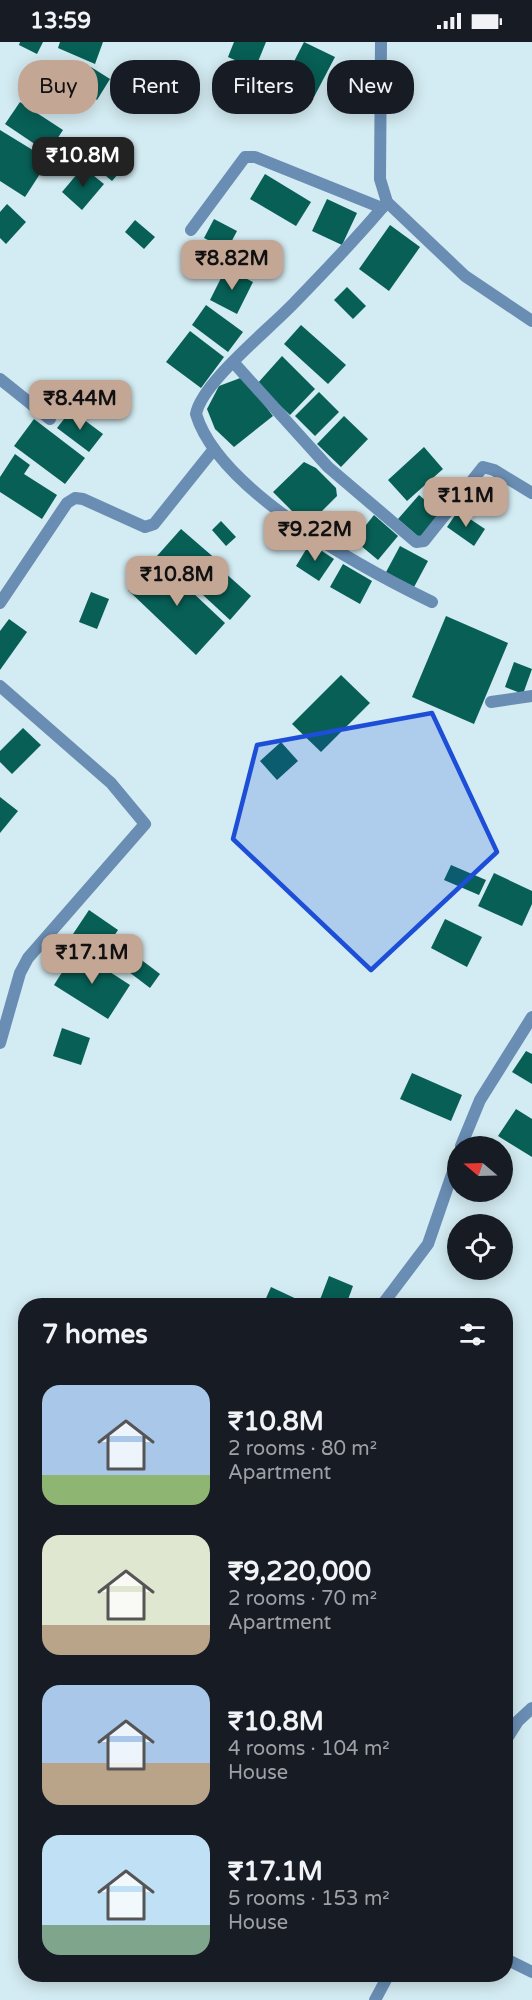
<!DOCTYPE html>
<html lang="en">
<head>
<meta charset="utf-8">
<style>
	body { margin:0; font-family:"Varela Round",sans-serif; background:#242831; color:#f1f3f6; height:100vh; display:flex; flex-direction:column; font-size:22px; white-space:nowrap }
	* { box-sizing:border-box; margin:0 }
	p { font-size:20px; color:#9ea1a6 }
	.icon { flex:none; width:33px; height:33px; fill:none; stroke:currentColor; stroke-width:2; stroke-linecap:round; stroke-linejoin:round }
	.map { position:relative; flex:1; overflow:hidden }
	.details { position:absolute; left:18px; top:1256px; width:495px; height:684px; display:flex; flex-direction:column; background:#171b24; border-radius:24px; box-shadow:0 3px 15px #0003 }
	.details>* { flex:none }
	.hud { position:absolute; left:18px; top:18px; width:496px; height:54px; display:flex; gap:12px }
	.needle { width:39px; rotate:289deg }
	.tools { position:absolute; left:447px; top:1094px; display:grid; gap:12px }
	.tools a { display:grid; place-items:center; width:66px; height:66px; border-radius:50%; background:#171b24; box-shadow:0 3px 15px #0003; font-size:30px }
	.price { position:absolute; translate:-50% -51px; padding:0 14px; border-radius:12px; background:#c4a695; color:#111; font-size:20px; line-height:39px; filter:drop-shadow(0 2px 3px #0008) }
	.price::after { content:''; position:absolute; left:50%; top:36px; width:18px; height:14px; margin-left:-9px; background:inherit; clip-path:polygon(0 0,100% 0,50% 100%) }
	.price.on { background:#222; color:#fff }
	ul { padding:0; list-style:none }
	li { display:flex; align-items:center; gap:18px; height:150px; padding:0 24px }
	li span { display:grid; place-items:center; flex:none; width:168px; height:120px; border-radius:18px; color:#555 }
	li>.icon { margin-inline-start:auto }
	span .icon { width:72px; height:72px; fill:#fffc; stroke-width:1 }
	li b { font-size:26px }
	h2 { display:flex; justify-content:space-between; align-items:center; height:72px; padding:0 24px; font-size:26px }
	.chip { padding:0 21px; border-radius:24px; background:#171b24; box-shadow:0 3px 15px #0003; font-size:21px; line-height:54px }
	.chip.on { background:#c4a695; color:#111 }
	.status { display:flex; justify-content:space-between; align-items:center; height:42px; padding:0 30px; background:#171b24; direction:ltr }
	.status svg { height:16px; fill:currentColor }
	.map>svg:first-child { display:block }
</style>
</head>
<body>
<div class="status"><b>13:59</b><svg viewBox="0 0 49 12"><path d="M0 12V9h3v3zM5 12V6h3v6zM10 12V3h3v9zM15 12V0h3v12zM26 1h20v11H26zM47 4h2v5h-2z"/></svg></div>
<div class="map">
<svg width="532" height="1958" viewBox="0 0 532 1958">
	<rect width="100%" height="100%" fill="#d3ebf2"/>
	<g fill="#075f56">
		<polygon points="20,0 43,0 37,12 19,3"/>
		<polygon points="60,0 103,0 95,22 58,6"/>
		<polygon points="234,0 266,0 255,27 228,15"/>
		<polygon points="304,0 335,15 314,55 284,39"/>
		<polygon points="91,25 110,37 97,58 78,46"/>
		<polygon points="20,60 63,88 48,111 5,82"/>
		<polygon points="0,88 49,118 25,155 0,139"/>
		<polygon points="102,104 125,124 112,139 89,120"/>
		<polygon points="83,125 104,142 82,168 62,150"/>
		<polygon points="265,132 311,160 296,184 250,157"/>
		<polygon points="327,157 357,171 342,203 312,189"/>
		<polygon points="7,162 26,180 6,202 0,196 0,170"/>
		<polygon points="214,177 237,189 227,208 204,196"/>
		<polygon points="135,178 155,195 144,207 125,190"/>
		<polygon points="390,183 420,205 389,249 359,227"/>
		<polygon points="226,226 253,240 237,272 210,258"/>
		<polygon points="347,245 366,264 353,277 334,258"/>
		<polygon points="206,263 243,290 228,310 192,283"/>
		<polygon points="301,283 346,323 328,342 284,302"/>
		<polygon points="190,289 224,315 201,346 166,320"/>
		<polygon points="282,314 315,347 290,373 257,342"/>
		<polygon points="243,335 273,374 234,405 215,387 207,367 219,344"/>
		<polygon points="319,350 339,370 315,394 295,374"/>
		<polygon points="71,368 103,392 89,410 57,386"/>
		<polygon points="344,374 368,397 341,425 317,402"/>
		<polygon points="34,377 85,416 65,442 14,404"/>
		<polygon points="424,405 443,427 407,459 388,438"/>
		<polygon points="15,412 30,423 24,432 57,453 42,477 0,450 0,435"/>
		<polygon points="304,420 316,426 336,446 337,454 307,484 273,450"/>
		<polygon points="419,453 441,472 420,496 398,477"/>
		<polygon points="458,469 485,487 474,504 447,485"/>
		<polygon points="374,473 398,494 378,518 354,498"/>
		<polygon points="221,479 236,495 226,504 212,488"/>
		<polygon points="181,487 218,519 194,547 157,514"/>
		<polygon points="310,501 334,517 319,539 296,524"/>
		<polygon points="400,504 428,519 413,547 385,532"/>
		<polygon points="157,517 225,581 196,613 128,548"/>
		<polygon points="343,522 372,539 360,562 330,545"/>
		<polygon points="223,529 251,554 230,578 203,553"/>
		<polygon points="91,550 109,557 97,587 79,580"/>
		<polygon points="446,574 508,601 474,682 412,655"/>
		<polygon points="9,577 27,590 0,628 0,589"/>
		<polygon points="514,620 532,627 523,652 505,645"/>
		<polygon points="341,633 370,661 321,710 292,682"/>
		<polygon points="23,686 41,703 12,732 0,720 0,709"/>
		<polygon points="281,700 298,719 277,738 260,719"/>
		<polygon points="0,755 18,769 0,791"/>
		<polygon points="451,823 486,838 479,853 444,838"/>
		<polygon points="494,831 532,849 532,862 522,884 478,864"/>
		<polygon points="89,868 118,888 98,918 69,898"/>
		<polygon points="445,877 482,895 467,925 431,906"/>
		<polygon points="76,908 130,943 108,977 54,943"/>
		<polygon points="135,913 160,932 150,946 125,927"/>
		<polygon points="62,986 90,996 81,1023 53,1014"/>
		<polygon points="526,1009 532,1012 532,1042 512,1030"/>
		<polygon points="412,1031 462,1053 451,1079 400,1057"/>
		<polygon points="516,1067 532,1077 532,1115 498,1094"/>
		<polygon points="329,1234 353,1244 346,1263 318,1263"/>
		<polygon points="271,1245 303,1260 302,1263 263,1263"/>
	</g>
	<g fill="none" stroke-linecap="round" stroke-linejoin="round">
		<g stroke="#698db3" stroke-width="12">
			<polyline points="381,0 380,137 387,160 465,234 532,279"/>
			<path d="M387,160C359,194 327,227 296,259C272,285 202,340 196,372C219,449 364,527 432,560"/>
			<polyline points="191,188 245,115 255,115 382,166"/>
			<polyline points="234,321 328,425 416,500 424,499 483,425 494,428 532,451"/>
			<polyline points="0,337 50,377"/>
			<polyline points="0,561 67,461 75,456 83,457 145,485 154,482 214,407"/>
			<polyline points="0,644 111,741 145,782 28,916 20,931 0,1001"/>
			<polyline points="491,660 532,654"/>
			<polyline points="461,1104 480,1058 532,975"/>
			<polyline points="382,1263 428,1202 458,1115"/>
			<polyline points="506,1698 518,1679 532,1666"/>
			<polyline points="506,1917 532,1930"/>
			<polyline points="375,1958 389,1932"/>
		</g>
	</g>
	<path fill="#1d4ed8" fill-opacity="0.2" stroke="#1d4ed8" stroke-width="4.5" stroke-linejoin="round" d="M432,671L497,810L371,928L233,797L257,703Z"/>
</svg>
<div class="tools">
<a><svg class="needle" viewBox="-14 -14 28 28"><path d="M0-13l5 13h-10z" fill="#e53935"/><path d="M0 13l5-13h-10z" fill="#9ea1a6"/></svg></a>
<a><svg class="icon" aria-label="locate" viewBox="0 0 24 24"><circle cx="12" cy="12" r="6"/><path d="M12 2v4M12 18v4M2 12h4M18 12h4"/></svg></a>
</div>
<b class="price on" style="left:83px;top:146px">₹10.8M</b>
<b class="price" style="left:232px;top:249px">₹8.82M</b>
<b class="price" style="left:80px;top:389px">₹8.44M</b>
<b class="price" style="left:466px;top:486px">₹11M</b>
<b class="price" style="left:315px;top:520px">₹9.22M</b>
<b class="price" style="left:177px;top:565px">₹10.8M</b>
<b class="price" style="left:92px;top:943px">₹17.1M</b>
<div class="hud">
<a class="chip on">Buy</a>
<a class="chip">Rent</a>
<a class="chip">Filters</a>
<a class="chip">New</a>
</div>
<section class="details">
<h2>7 homes<svg class="icon" aria-label="filters" viewBox="0 0 24 24"><path d="M4 7h16M4 17h16"/><circle cx="9" cy="7" r="2"/><circle cx="15" cy="17" r="2"/></svg></h2>
<ul>
<li><span style="background:linear-gradient(#a9c7e8 75%,#8fb573 0)"><svg class="icon" aria-label="home" viewBox="0 0 24 24"><path d="M3 11l9-7 9 7M6 9v11h12V9"/></svg></span><div><b>₹10.8M</b><p>2 rooms · 80 m²</p><p>Apartment</p></div></li>
<li><span style="background:linear-gradient(#dfe7d0 75%,#b9a48a 0)"><svg class="icon" aria-label="home" viewBox="0 0 24 24"><path d="M3 11l9-7 9 7M6 9v11h12V9"/></svg></span><div><b>₹9,220,000</b><p>2 rooms · 70 m²</p><p>Apartment</p></div></li>
<li><span style="background:linear-gradient(#a9c7e8 65%,#b9a48a 0)"><svg class="icon" aria-label="home" viewBox="0 0 24 24"><path d="M3 11l9-7 9 7M6 9v11h12V9"/></svg></span><div><b>₹10.8M</b><p>4 rooms · 104 m²</p><p>House</p></div></li>
<li><span style="background:linear-gradient(#bfe0f5 75%,#7fa58c 0)"><svg class="icon" aria-label="home" viewBox="0 0 24 24"><path d="M3 11l9-7 9 7M6 9v11h12V9"/></svg></span><div><b>₹17.1M</b><p>5 rooms · 153 m²</p><p>House</p></div></li>
</ul>
</section>
</div>
</body>
</html>
